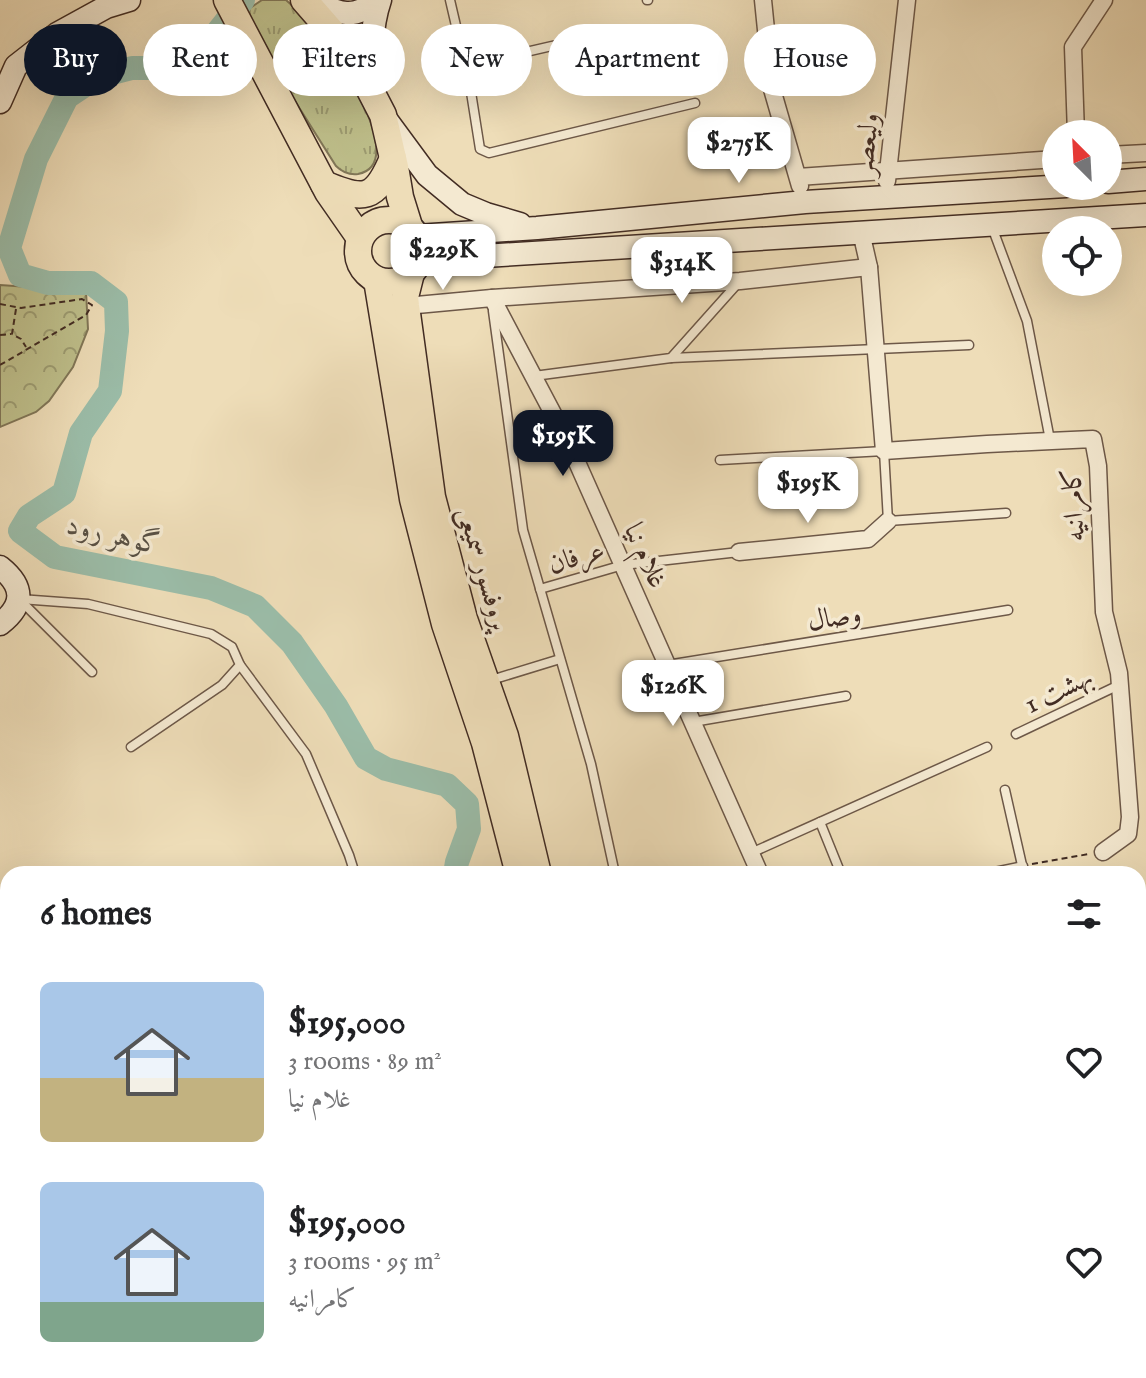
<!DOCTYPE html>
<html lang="en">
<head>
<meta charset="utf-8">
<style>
	body { margin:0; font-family:"IM FELL English",Amiri,serif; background:#f6f6f6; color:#202124; height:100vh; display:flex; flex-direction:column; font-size:30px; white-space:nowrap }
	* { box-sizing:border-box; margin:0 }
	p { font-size:26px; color:#757577 }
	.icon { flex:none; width:44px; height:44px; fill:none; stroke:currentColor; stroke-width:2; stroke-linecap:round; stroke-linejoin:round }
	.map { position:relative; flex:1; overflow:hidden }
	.sheet { position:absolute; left:0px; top:866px; width:1146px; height:512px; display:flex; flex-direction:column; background:#fff; border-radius:24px 24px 0 0; box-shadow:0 8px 32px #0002 }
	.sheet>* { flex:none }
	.banner { position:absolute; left:24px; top:24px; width:1098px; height:72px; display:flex; gap:16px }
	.needle { width:52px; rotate:336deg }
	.fabs { position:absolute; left:1042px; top:120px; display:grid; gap:16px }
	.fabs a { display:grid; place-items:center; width:80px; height:80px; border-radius:50%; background:#fff; box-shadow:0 8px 32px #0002; font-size:40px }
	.price { position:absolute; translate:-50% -68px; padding:0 18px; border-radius:16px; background:#fff; color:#222; font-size:26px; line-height:52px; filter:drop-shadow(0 2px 4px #0008) }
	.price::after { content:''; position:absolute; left:50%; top:48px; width:24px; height:18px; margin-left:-12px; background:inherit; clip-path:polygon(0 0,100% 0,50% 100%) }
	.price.active { background:#111827; color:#fff }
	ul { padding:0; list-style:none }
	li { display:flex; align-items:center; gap:24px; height:200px; padding:0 40px }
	li span { display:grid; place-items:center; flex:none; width:224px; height:160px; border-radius:12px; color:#555 }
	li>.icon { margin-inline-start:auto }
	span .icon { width:96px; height:96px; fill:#fffc; stroke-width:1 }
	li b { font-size:34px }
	h2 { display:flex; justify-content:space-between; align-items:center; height:96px; padding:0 40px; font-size:34px }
	.tag { padding:0 28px; border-radius:36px; background:#fff; box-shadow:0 8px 32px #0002; font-size:28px; line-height:72px }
	.tag.active { background:#111827; color:#fff }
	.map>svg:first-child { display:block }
</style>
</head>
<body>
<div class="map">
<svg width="1146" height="1378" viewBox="0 0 1146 1378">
	<defs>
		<pattern id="grass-tufts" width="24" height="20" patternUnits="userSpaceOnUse" patternTransform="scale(2)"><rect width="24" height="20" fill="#bebf8b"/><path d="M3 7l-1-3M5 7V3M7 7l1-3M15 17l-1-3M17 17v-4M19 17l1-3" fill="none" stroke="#9c9b71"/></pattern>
		<pattern id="forest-crowns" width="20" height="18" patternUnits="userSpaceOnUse" patternTransform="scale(2)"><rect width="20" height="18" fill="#bebf8b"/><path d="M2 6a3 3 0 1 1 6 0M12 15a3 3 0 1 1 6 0" fill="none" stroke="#9c9b71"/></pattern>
	</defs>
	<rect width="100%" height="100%" fill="#eeddb8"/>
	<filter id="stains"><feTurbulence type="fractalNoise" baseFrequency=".0025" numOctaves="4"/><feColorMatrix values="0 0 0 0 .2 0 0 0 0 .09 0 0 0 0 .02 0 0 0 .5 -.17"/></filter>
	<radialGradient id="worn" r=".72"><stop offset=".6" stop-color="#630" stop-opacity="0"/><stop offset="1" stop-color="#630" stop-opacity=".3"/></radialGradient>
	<path fill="url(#grass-tufts)" stroke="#807657" stroke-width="2" d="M262,0H286C298,11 311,22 321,35C337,55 410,164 358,174C349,175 342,172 336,166L276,71L247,10Z"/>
	<polygon fill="url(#forest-crowns)" stroke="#807657" stroke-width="2" points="0,285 86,291 88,329 73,367 49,401 36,412 0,427"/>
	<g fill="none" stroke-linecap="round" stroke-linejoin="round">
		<g stroke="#9bbda9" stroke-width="24">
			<polyline points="243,0 209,43 167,68 132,68 97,77 67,97 36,159 9,248 20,275 48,283 91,283 116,302 117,331 110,391 81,433 64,493 29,516 20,531 55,557 211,588 255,606 292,643 336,706 366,758 386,769 447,785 467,804 469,829 457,862 455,874"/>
			<polyline points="621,1370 624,1378"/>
		</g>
		<defs>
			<g id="lane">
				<polyline points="450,0 470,86 480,149 489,153 695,103"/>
				<polyline points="647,0 648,0"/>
				<polyline points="465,66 617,31"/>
				<polyline points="992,227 1027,321 1050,440"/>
				<polyline points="493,311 523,530 591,764 615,874"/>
				<polyline points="671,358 969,345"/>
				<polyline points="534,376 671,358 738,283"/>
				<polyline points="720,460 884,451 888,521 1006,513"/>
				<polyline points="540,589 623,565 739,552"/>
				<polyline points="20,599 88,604 211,634 232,647 240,665 222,685 131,747"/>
				<polyline points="20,600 92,672"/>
				<polyline points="240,665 306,754 349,855 355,874"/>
				<polyline points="667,665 1008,610"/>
				<polyline points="488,681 560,659"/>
				<polyline points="693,722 846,696"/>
				<polyline points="1016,734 1119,685"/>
				<polyline points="1005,790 1024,874"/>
				<polyline points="820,822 841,874"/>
				<polyline points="751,853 987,747"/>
				<polyline points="985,874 1023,866"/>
				<polyline points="1138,1060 1146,1062"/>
				<polyline points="0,1109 8,1121"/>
				<polyline points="1138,1278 1146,1300"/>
				<polyline points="94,1378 105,1370"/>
			</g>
			<g id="street">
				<polyline points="763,0 772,89 800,186"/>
				<polyline points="1076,134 1073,47 1104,0"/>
				<polyline points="1108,155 1146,153"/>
				<polyline points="798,177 1056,159"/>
				<polyline points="887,181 907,0"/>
				<polyline points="861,232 869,267 884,451 987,444 1093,439 1098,466 1104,612 1119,673 1130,817 1128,834 1103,852"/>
				<polyline points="492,298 740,281 869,267"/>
				<polyline points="406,306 492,298 568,442 760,874"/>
				<polyline points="739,552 868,539 888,521"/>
				<polyline points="1138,1252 1146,1253"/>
				<polyline points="834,1378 846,1370"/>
			</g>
			<g id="secondary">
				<path d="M309,0C334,11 354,23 375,0"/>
				<path d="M372,92C371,62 370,29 380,0"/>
				<polyline points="0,102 16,66 57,34 106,7 129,0"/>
				<polyline points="385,118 427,175 462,204 486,214 520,224"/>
				<polyline points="1108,182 1146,179"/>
				<polyline points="417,236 537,228 805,202 1066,186"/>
				<polyline points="419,260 1146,215"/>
				<path d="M0,567C24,586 25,605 0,624"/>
			</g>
			<g id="primary">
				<polyline points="227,0 328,192 360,238"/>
				<polyline points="304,0 352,55 383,115 395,167 400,197 409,226"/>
				<path d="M324,184C364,201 375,201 393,158"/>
				<circle cx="389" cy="251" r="31"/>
				<polyline points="411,273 405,297 406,306 432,497 464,619 505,736 538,874"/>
				<polyline points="377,280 413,499 445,624 485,743 519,874"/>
				<polyline points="656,1370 660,1378"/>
			</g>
		</defs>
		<use href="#lane" stroke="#6d5848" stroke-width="11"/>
		<use href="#street" stroke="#6d5848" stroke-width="19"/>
		<use href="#secondary" stroke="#422c23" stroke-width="25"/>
		<use href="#primary" stroke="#422c23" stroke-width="29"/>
		<g stroke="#422c23" stroke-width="2" stroke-dasharray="6 4" stroke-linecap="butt">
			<polyline points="0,304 21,308 82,299 92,305 86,315 0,365"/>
			<polyline points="16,309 12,334 21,339 26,347"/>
			<polyline points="0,335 11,334"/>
			<polyline points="1032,864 1089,854"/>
		</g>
		<use href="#lane" stroke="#f4e9d1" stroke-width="8"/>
		<use href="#street" stroke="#f4e9d1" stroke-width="16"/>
		<use href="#secondary" stroke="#f4e9d1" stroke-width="22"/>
		<use href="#primary" stroke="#eeddb8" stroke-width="26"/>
	</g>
	<g text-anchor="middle" stroke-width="7" stroke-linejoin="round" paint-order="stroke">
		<g font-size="28" fill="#422c23" stroke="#f4e9d1">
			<text transform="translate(865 144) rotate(-84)" y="10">ولیعصر</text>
			<text transform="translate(1072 505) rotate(-93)" y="10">کامرانیه</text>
			<text transform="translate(647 555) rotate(66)" y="10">غلام نیا</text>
			<text transform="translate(576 556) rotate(-16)" y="10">عرفان</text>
			<text transform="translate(485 568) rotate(74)" y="10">پروفسور سمیعی</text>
			<text transform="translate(834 616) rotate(-9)" y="10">وصال</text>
			<text transform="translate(1058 689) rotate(-26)" y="10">بهشت 1</text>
		</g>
		<g font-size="30" font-style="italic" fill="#585044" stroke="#f4e9d1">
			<text transform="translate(115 534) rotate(13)" y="10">گوهر رود</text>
		</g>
	</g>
	<rect width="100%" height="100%" filter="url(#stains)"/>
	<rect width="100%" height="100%" fill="url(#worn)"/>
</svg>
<div class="fabs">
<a><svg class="needle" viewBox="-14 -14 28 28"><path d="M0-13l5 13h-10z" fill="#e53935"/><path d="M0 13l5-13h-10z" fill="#757577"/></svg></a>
<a><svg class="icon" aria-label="locate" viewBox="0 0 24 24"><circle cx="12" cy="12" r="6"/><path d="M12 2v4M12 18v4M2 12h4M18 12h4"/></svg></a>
</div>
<b class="price" style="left:739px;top:185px">$275K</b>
<b class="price" style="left:443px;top:292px">$229K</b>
<b class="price" style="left:682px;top:305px">$314K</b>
<b class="price active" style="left:563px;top:478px">$195K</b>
<b class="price" style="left:808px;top:525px">$195K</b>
<b class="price" style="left:673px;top:728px">$126K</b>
<div class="banner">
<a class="tag active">Buy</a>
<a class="tag">Rent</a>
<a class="tag">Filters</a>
<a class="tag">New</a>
<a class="tag">Apartment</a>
<a class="tag">House</a>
</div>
<section class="sheet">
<h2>6 homes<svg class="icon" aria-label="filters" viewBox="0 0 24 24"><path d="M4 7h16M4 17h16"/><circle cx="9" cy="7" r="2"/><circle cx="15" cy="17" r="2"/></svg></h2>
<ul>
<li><span style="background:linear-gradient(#a9c7e8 60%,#c2b280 0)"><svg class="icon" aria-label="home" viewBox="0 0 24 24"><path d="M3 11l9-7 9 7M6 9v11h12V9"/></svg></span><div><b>$195,000</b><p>3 rooms · 89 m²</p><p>غلام نیا</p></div><svg class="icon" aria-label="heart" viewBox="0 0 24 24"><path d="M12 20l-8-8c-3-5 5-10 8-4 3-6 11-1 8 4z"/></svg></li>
<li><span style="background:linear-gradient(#a9c7e8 75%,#7fa58c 0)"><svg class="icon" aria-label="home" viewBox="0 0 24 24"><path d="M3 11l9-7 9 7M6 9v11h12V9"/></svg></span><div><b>$195,000</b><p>3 rooms · 95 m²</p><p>کامرانیه</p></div><svg class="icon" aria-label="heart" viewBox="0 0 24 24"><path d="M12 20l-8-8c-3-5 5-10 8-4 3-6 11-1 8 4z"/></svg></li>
</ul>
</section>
</div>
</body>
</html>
